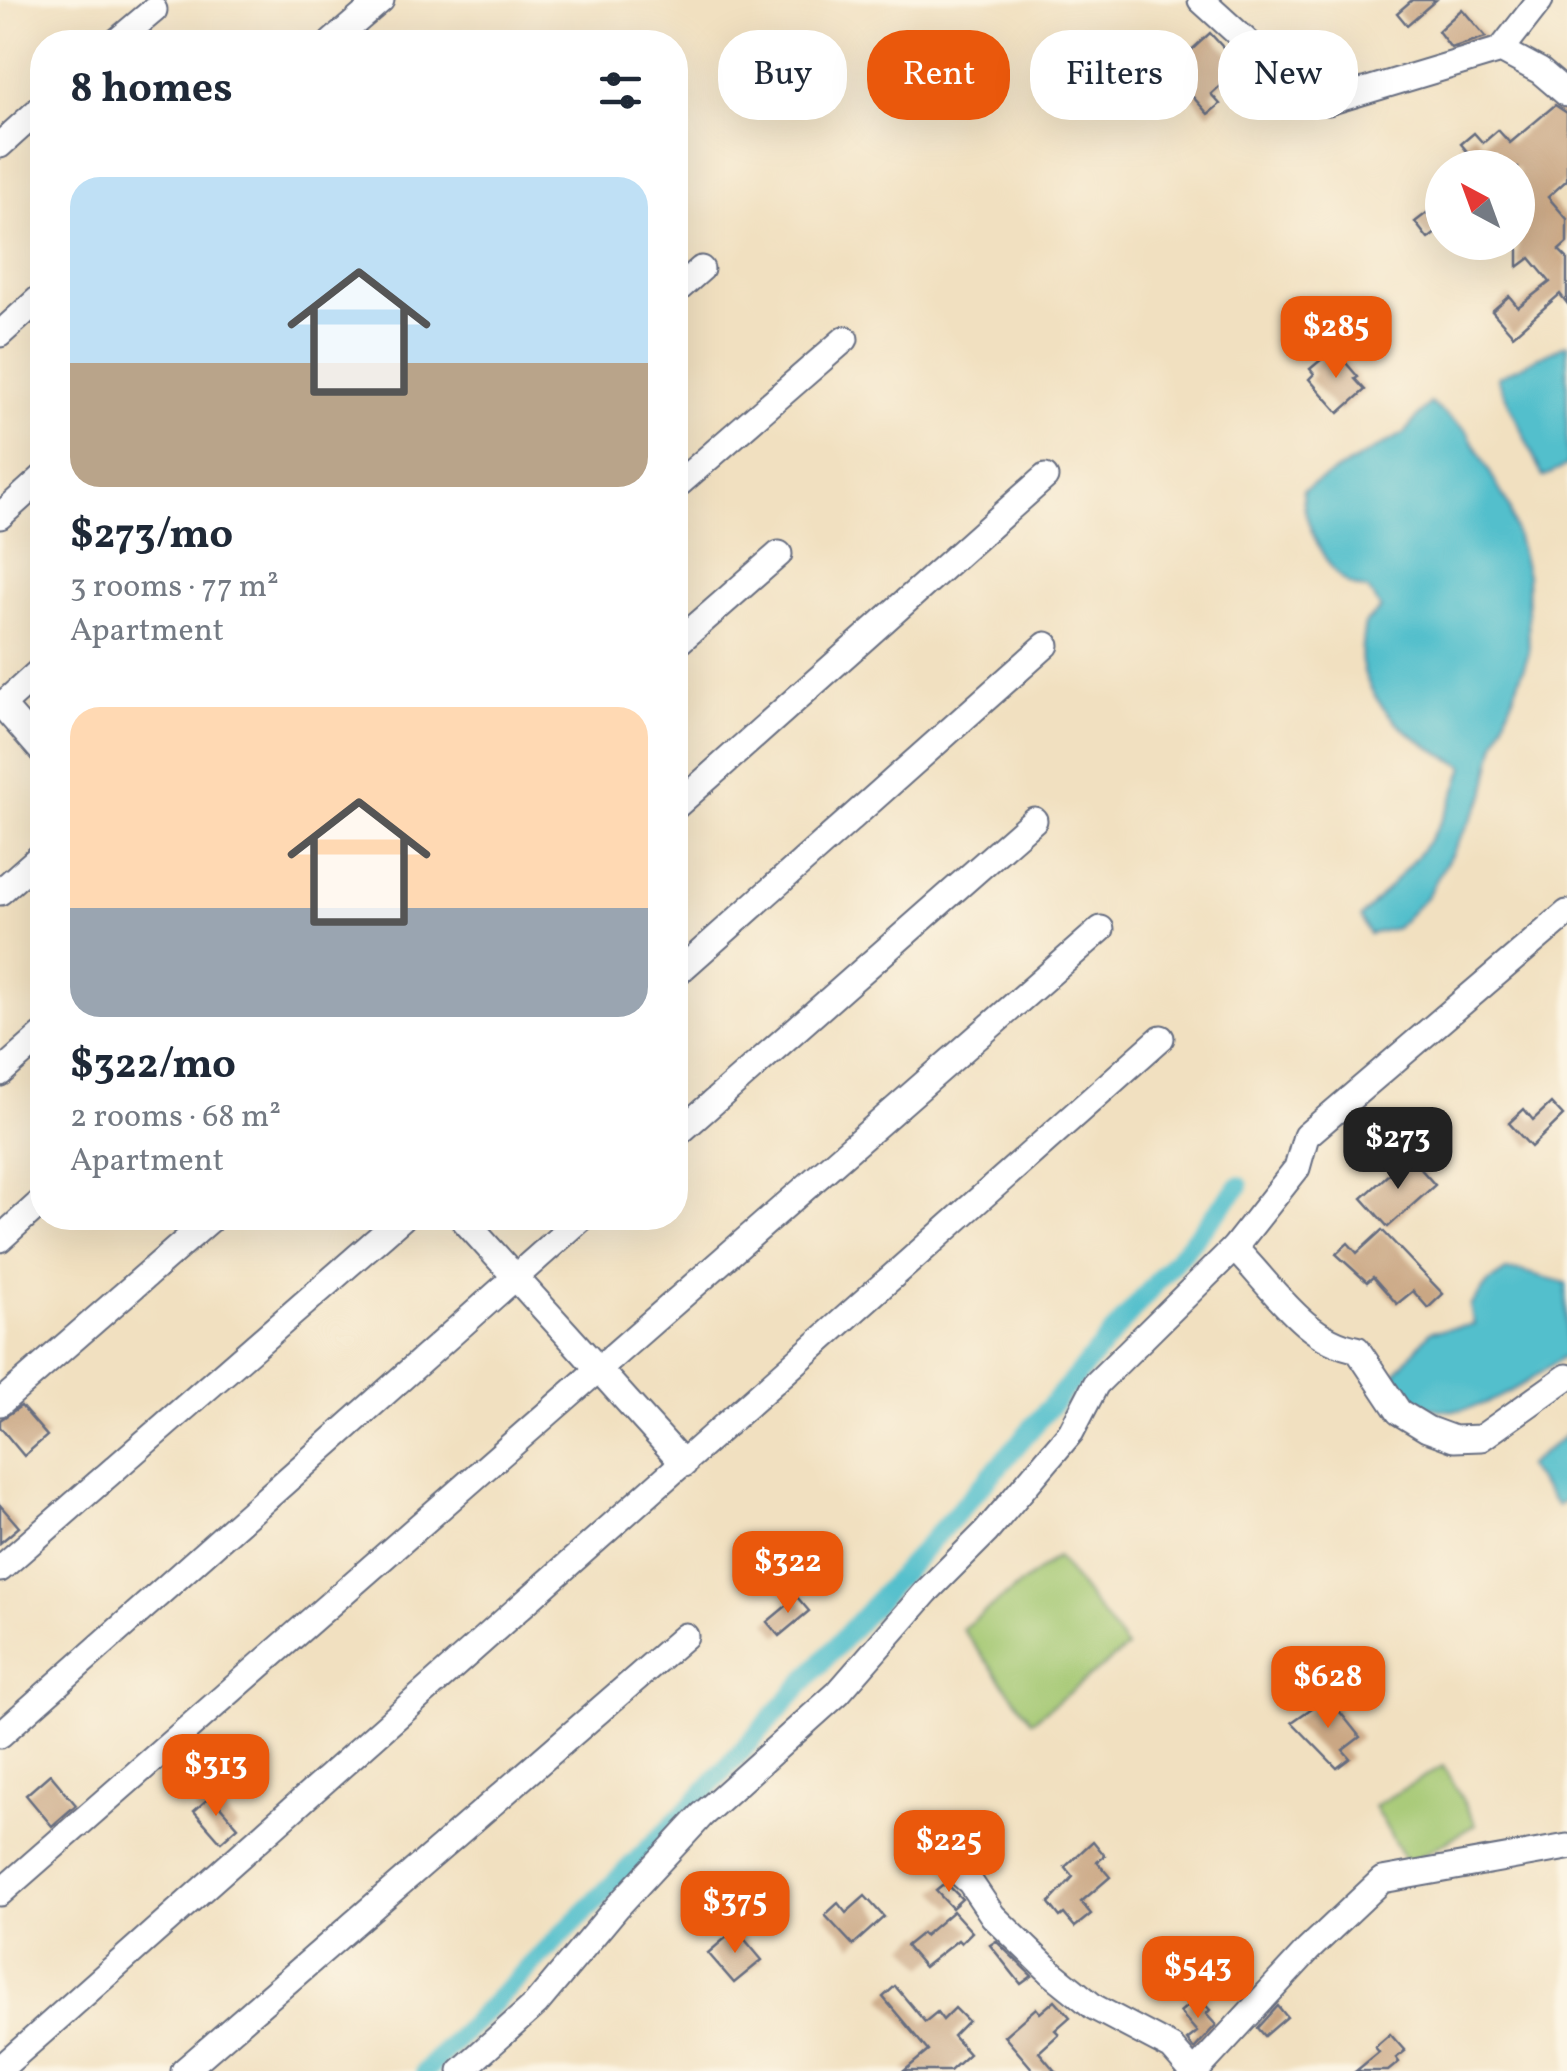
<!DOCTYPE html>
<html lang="en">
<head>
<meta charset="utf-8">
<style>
	body { margin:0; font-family:Vollkorn,serif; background:#f2f2f3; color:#1f2937; height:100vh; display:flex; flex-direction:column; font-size:38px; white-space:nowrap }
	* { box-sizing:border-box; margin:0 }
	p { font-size:32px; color:#747a83 }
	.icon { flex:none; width:55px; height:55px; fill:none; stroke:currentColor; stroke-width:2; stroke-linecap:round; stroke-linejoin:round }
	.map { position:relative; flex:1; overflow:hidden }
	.details { position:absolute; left:30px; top:30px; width:658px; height:1200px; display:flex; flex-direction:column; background:#fff; border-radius:40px; box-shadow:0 10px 40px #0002 }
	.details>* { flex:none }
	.hud { position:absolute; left:718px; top:30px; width:698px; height:90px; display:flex; gap:20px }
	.needle { width:65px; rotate:319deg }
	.buttons { position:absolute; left:1425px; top:150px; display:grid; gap:20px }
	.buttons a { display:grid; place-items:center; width:110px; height:110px; border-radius:50%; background:#fff; box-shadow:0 10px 40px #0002; font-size:50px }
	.price { position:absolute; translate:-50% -85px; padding:0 22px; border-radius:20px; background:#ea580c; color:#fff; font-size:32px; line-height:65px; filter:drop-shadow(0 2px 5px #0008) }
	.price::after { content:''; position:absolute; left:50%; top:60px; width:30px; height:22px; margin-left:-15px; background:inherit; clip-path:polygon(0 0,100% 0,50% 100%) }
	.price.active { background:#222; color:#fff }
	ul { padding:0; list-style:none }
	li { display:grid; align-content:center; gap:20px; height:530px; padding:0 40px }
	li span { display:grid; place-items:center; height:310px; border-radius:30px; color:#555 }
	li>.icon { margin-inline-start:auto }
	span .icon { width:180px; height:180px; fill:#fffc; stroke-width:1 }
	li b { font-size:42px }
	h2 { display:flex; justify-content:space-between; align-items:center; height:120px; padding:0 40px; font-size:42px }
	.tag { padding:0 35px; border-radius:40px; background:#fff; box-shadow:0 10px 40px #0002; font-size:35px; line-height:90px }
	.tag.active { background:#ea580c; color:#fff }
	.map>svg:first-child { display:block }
</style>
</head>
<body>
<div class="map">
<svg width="1567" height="2071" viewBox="0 0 1567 2071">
	<rect width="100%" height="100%" fill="#fcf5e5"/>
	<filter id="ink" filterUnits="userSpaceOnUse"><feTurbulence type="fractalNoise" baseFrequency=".01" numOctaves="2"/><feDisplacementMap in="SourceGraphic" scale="20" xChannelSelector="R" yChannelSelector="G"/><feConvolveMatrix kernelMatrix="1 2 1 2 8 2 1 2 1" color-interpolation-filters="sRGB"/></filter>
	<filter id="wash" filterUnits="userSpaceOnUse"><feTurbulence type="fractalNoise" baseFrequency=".0048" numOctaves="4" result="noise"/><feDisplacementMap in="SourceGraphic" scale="40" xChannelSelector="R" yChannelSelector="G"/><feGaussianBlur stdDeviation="2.25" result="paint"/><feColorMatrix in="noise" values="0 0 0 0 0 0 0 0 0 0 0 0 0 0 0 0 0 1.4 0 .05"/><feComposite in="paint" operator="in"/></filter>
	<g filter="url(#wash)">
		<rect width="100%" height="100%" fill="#f1e0c0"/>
		<g fill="#a3c771" stroke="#5f7b68" stroke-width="2.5">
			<polygon points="1057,1557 1127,1648 1032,1721 962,1629"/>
			<polygon points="1443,1766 1476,1824 1407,1864 1374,1806"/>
		</g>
		<g fill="#52bfcc" stroke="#367795" stroke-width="2.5">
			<polygon points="1567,344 1567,466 1543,477 1497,377"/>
			<path d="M1430,403L1467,431L1509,507L1527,575L1529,653L1495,746L1485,795L1427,896L1396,928L1369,934L1361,917C1408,866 1445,835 1464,766C1421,744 1372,715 1362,663C1360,651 1363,636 1365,623L1381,609L1368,590C1361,588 1351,587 1346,582C1323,564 1302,518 1303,490L1404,433Z"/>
			<path d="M1506,1271H1520L1566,1283L1567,1354C1528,1382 1463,1432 1414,1400C1407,1395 1400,1382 1394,1375L1431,1331L1474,1325L1470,1306L1488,1283Z"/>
			<polygon points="1567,1434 1567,1499 1557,1506 1526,1466"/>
		</g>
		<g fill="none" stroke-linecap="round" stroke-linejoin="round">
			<polyline stroke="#52bfcc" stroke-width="20" points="425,2071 698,1799 999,1466 1239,1186"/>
		</g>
		<g id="blocks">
			<g fill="#caa784">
				<polygon points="1412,0 1436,0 1407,25 1397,13"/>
				<polygon points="1462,9 1486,37 1451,48 1438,31"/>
				<polygon points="1210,33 1241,67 1211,94 1220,104 1208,114 1173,74 1188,59 1185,56"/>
				<polygon points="1555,105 1567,113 1567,180 1548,197 1567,219 1567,243 1559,250 1567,258 1567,303 1560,294 1513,335 1492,311 1509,296 1518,307 1550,282 1530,258 1518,267 1518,168 1481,168 1461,144 1474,133 1483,143 1498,130 1510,143"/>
				<polygon points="1428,212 1441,229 1428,239 1415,222"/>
				<polygon points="1334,349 1358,377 1355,379 1365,390 1339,413 1309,379 1314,374 1310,369"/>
				<polygon points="1551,1103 1563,1116 1531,1147 1509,1123 1524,1109 1533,1120"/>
				<polygon points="1409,1156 1435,1185 1388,1227 1362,1198"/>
				<polygon points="1382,1230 1443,1294 1428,1308 1413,1291 1397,1304 1373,1277 1367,1282 1336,1254 1348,1243 1357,1253"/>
				<polygon points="21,1406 47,1436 24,1456 0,1427 0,1420"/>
				<polygon points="0,1505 19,1527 0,1543"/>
				<polygon points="797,1597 809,1611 779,1636 767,1622"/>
				<polygon points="1328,1697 1360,1737 1343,1750 1350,1758 1337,1768 1292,1722"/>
				<polygon points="50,1774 76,1805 52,1826 26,1795"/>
				<polygon points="211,1796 238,1827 221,1842 194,1811"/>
				<polygon points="1093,1841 1105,1856 1097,1862 1110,1877 1081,1902 1091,1914 1075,1927 1064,1914 1060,1917 1049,1903 1073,1877 1065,1867"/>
				<polygon points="946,1883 962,1899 952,1908 936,1891"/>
				<polygon points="865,1896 884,1917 853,1945 825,1915 838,1903 846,1913"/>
				<polygon points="953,1911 972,1932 961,1943 958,1940 924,1967 906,1946 922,1933 924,1936"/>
				<polygon points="736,1929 762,1960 734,1983 708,1953"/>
				<polygon points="996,1941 1032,1976 1021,1984 990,1945"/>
				<polygon points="895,1986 925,2022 937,2012 943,2020 955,2008 968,2021 953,2036 969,2054 950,2071 904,2071 928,2051 883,1997"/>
				<polygon points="1198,1997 1210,2010 1206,2014 1216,2025 1194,2049 1187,2040 1197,2032 1180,2012"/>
				<polygon points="1055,2000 1070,2017 1055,2030 1059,2034 1039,2052 1055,2071 1034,2071 1004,2036 1036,2008 1040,2013"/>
				<polygon points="1278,2006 1287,2017 1265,2036 1258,2028"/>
				<polygon points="1390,2034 1405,2051 1396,2058 1399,2062 1388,2071 1356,2071 1379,2052 1375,2047"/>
			</g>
		</g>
	</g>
	<g filter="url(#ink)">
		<use href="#blocks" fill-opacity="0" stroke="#666d80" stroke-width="2.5"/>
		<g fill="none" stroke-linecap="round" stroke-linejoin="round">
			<defs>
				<g id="minor">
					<polyline points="1201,0 1301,91 1328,102 1501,50 1540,71 1567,94"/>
					<polyline points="116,42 154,10"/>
					<polyline points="332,42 381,0"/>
					<polyline points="1501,50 1540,0"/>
					<polyline points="0,145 42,107"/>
					<polyline points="675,292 701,269"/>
					<polyline points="0,334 42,296"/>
					<polyline points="675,487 845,339"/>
					<polyline points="0,516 42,478"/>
					<polyline points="675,645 779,554"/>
					<polyline points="0,703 42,751"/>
					<polyline points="0,707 42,669"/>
					<polyline points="675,807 1045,477"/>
					<polyline points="0,892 42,855"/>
					<polyline points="675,975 1046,645"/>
					<polyline points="0,1073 42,1036"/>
					<polyline points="675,1136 1034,820"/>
					<polyline points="462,1218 684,1464"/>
					<polyline points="0,1239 42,1201"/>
					<path d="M1234,1248C1270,1283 1304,1341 1357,1349L1399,1412L1427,1429L1454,1439L1481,1438L1567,1377"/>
					<polyline points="0,1403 212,1218"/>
					<polyline points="0,1569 402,1218"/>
					<polyline points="0,1735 582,1218"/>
					<polyline points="941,1857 970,1882 993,1916 1053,1974 1094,2007 1172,2048 1192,2071"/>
					<polyline points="0,1893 1101,929"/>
					<polyline points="0,2069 1161,1038"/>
					<polyline points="184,2071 685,1636"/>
					<polyline points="461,2071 536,2004 617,1907 702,1815 838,1693 926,1592 986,1532 1071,1432 1096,1384 1234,1248 1297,1168 1306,1136 1567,913"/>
					<polyline points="1196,2071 1308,1950 1382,1880 1567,1847"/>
				</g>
			</defs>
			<use href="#minor" stroke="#666d80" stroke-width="29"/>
			<use href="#minor" stroke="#fff" stroke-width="25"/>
		</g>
	</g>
</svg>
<div class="buttons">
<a><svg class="needle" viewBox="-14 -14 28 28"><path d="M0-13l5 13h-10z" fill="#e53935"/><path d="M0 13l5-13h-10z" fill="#747a83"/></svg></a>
</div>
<b class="price" style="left:1336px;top:381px">$285</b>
<b class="price active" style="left:1398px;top:1192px">$273</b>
<b class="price" style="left:788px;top:1616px">$322</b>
<b class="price" style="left:1328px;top:1731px">$628</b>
<b class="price" style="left:216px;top:1819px">$313</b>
<b class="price" style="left:949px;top:1895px">$225</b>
<b class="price" style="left:735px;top:1956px">$375</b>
<b class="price" style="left:1198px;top:2021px">$543</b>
<div class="hud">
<a class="tag">Buy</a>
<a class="tag active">Rent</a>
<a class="tag">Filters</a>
<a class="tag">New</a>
</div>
<section class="details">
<h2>8 homes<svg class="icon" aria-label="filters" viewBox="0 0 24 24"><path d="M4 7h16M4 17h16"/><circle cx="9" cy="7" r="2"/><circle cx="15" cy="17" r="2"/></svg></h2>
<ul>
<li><span style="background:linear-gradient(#bfe0f5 60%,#b9a48a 0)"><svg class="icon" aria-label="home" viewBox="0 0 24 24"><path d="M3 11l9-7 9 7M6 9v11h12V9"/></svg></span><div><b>$273/mo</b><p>3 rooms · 77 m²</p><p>Apartment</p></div></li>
<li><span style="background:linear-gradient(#ffd9b3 65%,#9aa5b1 0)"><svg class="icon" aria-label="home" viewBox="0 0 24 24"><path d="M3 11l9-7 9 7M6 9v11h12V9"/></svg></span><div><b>$322/mo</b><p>2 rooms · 68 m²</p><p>Apartment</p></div></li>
</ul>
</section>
</div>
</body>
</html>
